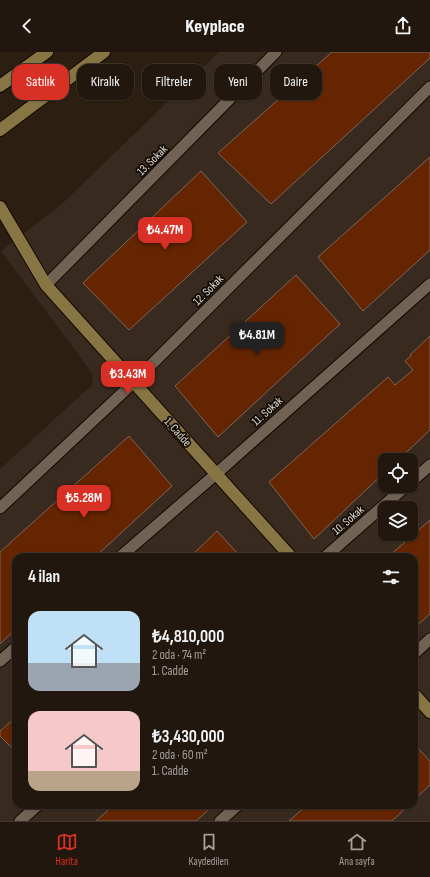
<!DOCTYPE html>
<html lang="tr">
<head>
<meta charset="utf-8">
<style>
	body { margin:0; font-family:"Sofia Sans Condensed",sans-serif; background:#2d241c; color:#f1f3f6; height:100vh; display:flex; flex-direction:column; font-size:15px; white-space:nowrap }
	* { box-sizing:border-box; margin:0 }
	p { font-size:13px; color:#a29f9e }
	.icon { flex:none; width:22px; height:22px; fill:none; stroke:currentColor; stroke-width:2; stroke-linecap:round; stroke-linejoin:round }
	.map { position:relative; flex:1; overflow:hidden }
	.panel { position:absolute; left:12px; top:501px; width:406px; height:256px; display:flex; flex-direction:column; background:#21170e; border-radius:12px; box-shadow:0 1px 3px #0004,0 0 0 1px #3e362e }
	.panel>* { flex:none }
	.hud { position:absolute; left:12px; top:12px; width:406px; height:36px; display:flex; gap:8px }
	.fabs { position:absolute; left:378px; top:401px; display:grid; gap:8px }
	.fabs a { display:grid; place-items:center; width:40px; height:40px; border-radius:8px; background:#21170e; box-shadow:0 1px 3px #0004,0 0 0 1px #3e362e; font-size:20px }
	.price { position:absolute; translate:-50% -34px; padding:0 9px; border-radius:8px; background:#d93025; color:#fff; font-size:13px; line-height:26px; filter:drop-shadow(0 1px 2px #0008) }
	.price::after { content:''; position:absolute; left:50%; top:24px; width:12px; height:9px; margin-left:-6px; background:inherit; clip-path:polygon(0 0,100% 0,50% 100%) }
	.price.selected { background:#222; color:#fff }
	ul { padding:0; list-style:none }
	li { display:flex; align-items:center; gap:12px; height:100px; padding:0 16px }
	li span { display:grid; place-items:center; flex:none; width:112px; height:80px; border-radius:12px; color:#555 }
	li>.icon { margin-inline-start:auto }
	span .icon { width:48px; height:48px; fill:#fffc; stroke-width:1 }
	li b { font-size:17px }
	h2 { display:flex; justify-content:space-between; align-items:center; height:48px; padding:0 16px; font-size:17px }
	.chip { padding:0 14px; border-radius:12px; background:#21170e; box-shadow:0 1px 3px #0004,0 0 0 1px #3e362e; font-size:14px; line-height:36px }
	.chip.selected { background:#d93025; color:#fff }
	header { display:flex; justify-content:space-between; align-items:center; height:52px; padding:0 16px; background:#21170e; font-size:18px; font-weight:800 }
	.dock { display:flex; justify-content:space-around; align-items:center; height:56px; border-top:1px solid #3e362e; background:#21170e; font-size:11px; color:#a29f9e }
	.dock a { display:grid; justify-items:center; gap:2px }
	.dock .selected { color:#d93025 }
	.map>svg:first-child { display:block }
</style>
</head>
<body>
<header><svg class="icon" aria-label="back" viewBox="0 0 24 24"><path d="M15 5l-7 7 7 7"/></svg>Keyplace<svg class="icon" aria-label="share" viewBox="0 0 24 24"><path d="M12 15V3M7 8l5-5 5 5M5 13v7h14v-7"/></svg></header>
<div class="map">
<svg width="430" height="769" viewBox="0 0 430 769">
	<rect width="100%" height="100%" fill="#2c1f12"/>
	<path fill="#382a1f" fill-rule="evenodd" d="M219,0H430V769H0V417L92,333L93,322L1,199L63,151ZM385,408H411V434H385ZM385,456H411V482H385ZM16,505H414V753H16Z"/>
	<g fill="#642500" stroke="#7a665d">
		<polygon points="332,0 430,0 430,6 271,152 218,101"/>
		<polygon points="430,105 430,198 363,259 318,205"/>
		<polygon points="201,119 247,170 129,278 83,231"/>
		<polygon points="296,223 340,272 218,385 175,334"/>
		<polygon points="430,284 430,378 398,408 385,408 385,420 314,487 269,430 388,325 395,333 413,318 405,309 411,304 410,303"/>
		<polygon points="129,384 172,434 95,505 16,505 16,577 0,592 0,500"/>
		<polygon points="430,468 430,562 414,576 414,505 388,505"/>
		<polygon points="217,479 241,505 190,505"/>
		<polygon points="16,665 16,700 0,684 0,679"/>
		<polygon points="414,692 430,709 430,733 414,748"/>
		<polygon points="114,753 214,753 196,769 96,769"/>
		<polygon points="307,753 409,753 392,769 289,769"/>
	</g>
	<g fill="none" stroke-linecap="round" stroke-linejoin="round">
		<defs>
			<g id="lane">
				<polyline points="46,233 276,0"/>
				<polyline points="411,430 430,413"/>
				<polyline points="0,456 133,331 430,35"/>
				<polyline points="120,505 216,422 430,232"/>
				<polyline points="325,505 406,434"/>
				<polyline points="414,602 430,587"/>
				<polyline points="0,609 16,595"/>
				<polyline points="20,769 38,753"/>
				<polyline points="220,769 238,753"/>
			</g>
			<g id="secondary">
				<polyline points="0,34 47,0"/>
				<polyline points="0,78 104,0"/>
				<polyline points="0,155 46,233 291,505"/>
				<polyline points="414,642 430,660"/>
			</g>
		</defs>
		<use href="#lane" stroke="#140901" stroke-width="13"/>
		<use href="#secondary" stroke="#140901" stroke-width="14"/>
		<use href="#lane" stroke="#716354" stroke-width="11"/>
		<use href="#secondary" stroke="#877544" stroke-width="12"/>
	</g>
	<g text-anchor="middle" stroke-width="3.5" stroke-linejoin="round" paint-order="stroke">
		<g font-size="12" fill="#e1d9d0" stroke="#100a05">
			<text transform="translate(152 108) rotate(-45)" y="4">13. Sokak</text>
			<text transform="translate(208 238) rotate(-45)" y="4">12. Sokak</text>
			<text transform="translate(267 359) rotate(-42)" y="4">11. Sokak</text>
			<text transform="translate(178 380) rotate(48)" y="4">1. Cadde</text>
			<text transform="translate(348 468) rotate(-41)" y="4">10. Sokak</text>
		</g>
	</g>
</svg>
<div class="fabs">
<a><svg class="icon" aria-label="locate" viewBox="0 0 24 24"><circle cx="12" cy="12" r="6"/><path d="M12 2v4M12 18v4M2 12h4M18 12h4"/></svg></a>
<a><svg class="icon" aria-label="layers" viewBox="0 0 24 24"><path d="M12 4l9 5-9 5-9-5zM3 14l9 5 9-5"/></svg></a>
</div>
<b class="price" style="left:165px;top:199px">₺4.47M</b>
<b class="price selected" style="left:257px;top:304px">₺4.81M</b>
<b class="price" style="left:128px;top:343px">₺3.43M</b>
<b class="price" style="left:84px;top:467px">₺5.28M</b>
<div class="hud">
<a class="chip selected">Satılık</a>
<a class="chip">Kiralık</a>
<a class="chip">Filtreler</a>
<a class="chip">Yeni</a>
<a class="chip">Daire</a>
</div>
<section class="panel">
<h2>4 ilan<svg class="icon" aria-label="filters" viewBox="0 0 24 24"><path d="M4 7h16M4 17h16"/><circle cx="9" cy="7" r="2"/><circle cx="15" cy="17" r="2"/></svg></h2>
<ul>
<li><span style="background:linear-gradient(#bfe0f5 65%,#9aa5b1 0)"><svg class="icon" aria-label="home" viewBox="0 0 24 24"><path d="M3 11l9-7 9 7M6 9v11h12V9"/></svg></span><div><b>₺4,810,000</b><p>2 oda · 74 m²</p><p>1. Cadde</p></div></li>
<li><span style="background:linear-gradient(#f6c9c9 75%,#b9a48a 0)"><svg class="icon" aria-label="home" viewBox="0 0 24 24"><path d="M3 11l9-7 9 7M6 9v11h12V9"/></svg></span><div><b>₺3,430,000</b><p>2 oda · 60 m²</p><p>1. Cadde</p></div></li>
</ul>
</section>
</div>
<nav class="dock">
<a class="selected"><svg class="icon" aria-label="map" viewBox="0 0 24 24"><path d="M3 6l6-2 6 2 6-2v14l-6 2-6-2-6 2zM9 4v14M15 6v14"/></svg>Harita</a>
<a><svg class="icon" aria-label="saved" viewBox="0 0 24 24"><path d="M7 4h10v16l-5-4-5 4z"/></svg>Kaydedilen</a>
<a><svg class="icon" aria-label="home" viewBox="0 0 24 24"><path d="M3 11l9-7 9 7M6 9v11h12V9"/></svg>Ana sayfa</a>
</nav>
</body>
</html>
